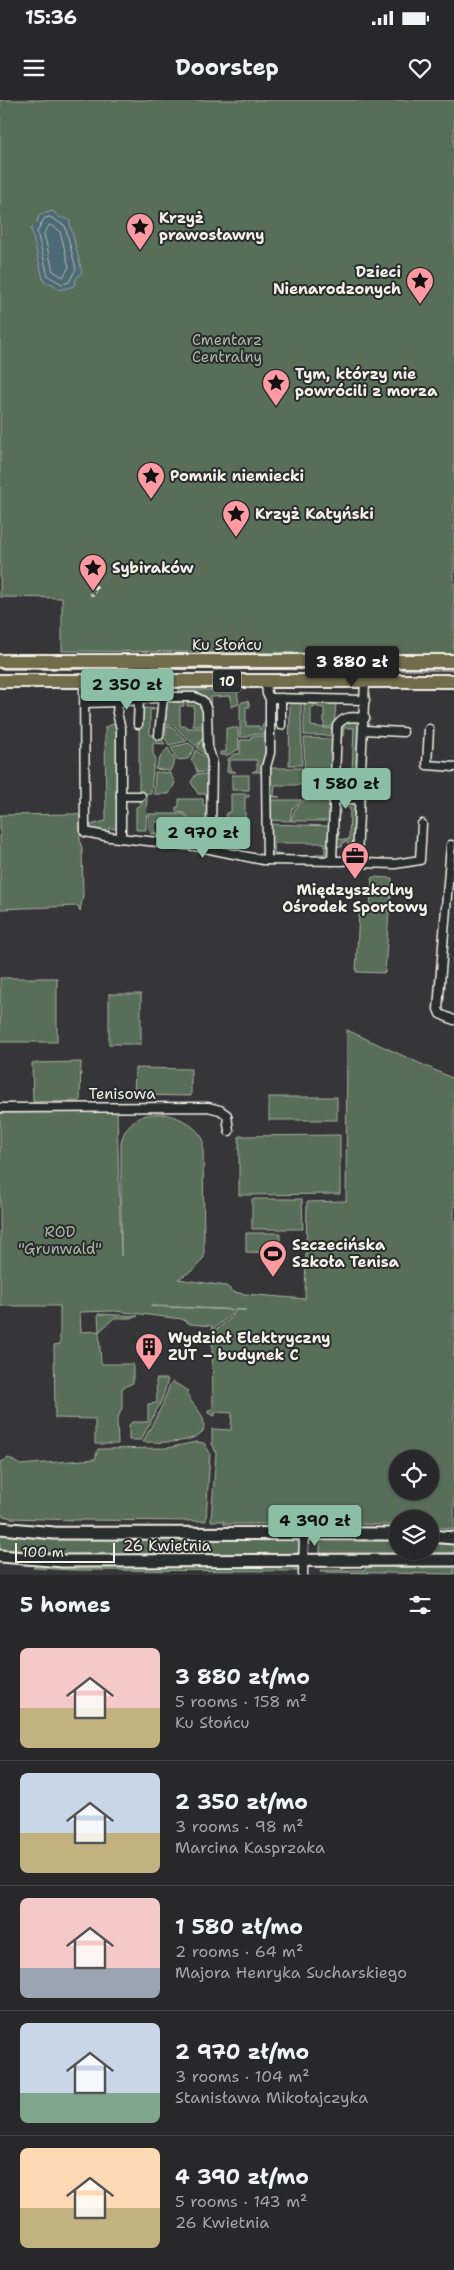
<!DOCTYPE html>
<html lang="en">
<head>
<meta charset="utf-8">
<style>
	body { margin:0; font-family:"Shantell Sans",sans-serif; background:#303032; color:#f1f3f6; height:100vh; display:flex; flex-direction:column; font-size:19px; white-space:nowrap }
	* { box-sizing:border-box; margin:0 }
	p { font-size:16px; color:#a5a6a8 }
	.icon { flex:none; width:28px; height:28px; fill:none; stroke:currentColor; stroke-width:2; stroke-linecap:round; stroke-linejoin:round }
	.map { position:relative; height:1475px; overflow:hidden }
	.drawer { display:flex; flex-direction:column; background:#28282a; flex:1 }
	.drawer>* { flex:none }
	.fabs { position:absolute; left:389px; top:1350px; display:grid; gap:10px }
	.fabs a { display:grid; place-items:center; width:50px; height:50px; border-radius:50%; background:#28282a; box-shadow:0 1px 4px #0004,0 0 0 1px #444447; font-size:25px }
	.scale { position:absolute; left:15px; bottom:12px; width:100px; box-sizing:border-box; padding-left:5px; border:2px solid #f4f1e8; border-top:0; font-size:14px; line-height:18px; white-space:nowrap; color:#f4f1e8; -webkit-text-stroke:4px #2a2d2e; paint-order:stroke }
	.price { position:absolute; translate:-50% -42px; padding:0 11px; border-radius:5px; background:#8abfa5; color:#111; font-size:16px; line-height:32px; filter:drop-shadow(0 1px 2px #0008) }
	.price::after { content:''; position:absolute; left:50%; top:30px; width:15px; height:11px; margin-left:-8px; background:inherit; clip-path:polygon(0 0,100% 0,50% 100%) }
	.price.selected { background:#222; color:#fff }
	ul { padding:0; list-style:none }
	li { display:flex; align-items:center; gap:15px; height:125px; padding:0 20px }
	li+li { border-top:1px solid #444447 }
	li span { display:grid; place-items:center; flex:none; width:140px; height:100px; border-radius:8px; color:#555 }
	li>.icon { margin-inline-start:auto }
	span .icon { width:60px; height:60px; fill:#fffc; stroke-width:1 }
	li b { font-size:21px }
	h2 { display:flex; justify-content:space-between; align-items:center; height:60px; padding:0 20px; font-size:21px }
	.status { display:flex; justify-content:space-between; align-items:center; height:35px; padding:0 25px; background:#28282a; direction:ltr }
	.status svg { height:14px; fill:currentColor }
	header { display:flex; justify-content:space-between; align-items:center; height:65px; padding:0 20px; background:#28282a; font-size:22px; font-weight:700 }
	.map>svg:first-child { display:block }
</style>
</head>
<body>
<div class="status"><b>15:36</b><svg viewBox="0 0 49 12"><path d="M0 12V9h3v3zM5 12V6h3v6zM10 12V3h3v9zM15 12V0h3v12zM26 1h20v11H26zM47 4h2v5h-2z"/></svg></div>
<header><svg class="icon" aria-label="menu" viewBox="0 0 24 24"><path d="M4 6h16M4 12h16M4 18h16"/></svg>Doorstep<svg class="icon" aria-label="heart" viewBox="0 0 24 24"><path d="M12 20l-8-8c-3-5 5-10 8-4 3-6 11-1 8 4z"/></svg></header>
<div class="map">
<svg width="454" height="1475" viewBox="0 0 454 1475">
	<rect width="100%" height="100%" fill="#363538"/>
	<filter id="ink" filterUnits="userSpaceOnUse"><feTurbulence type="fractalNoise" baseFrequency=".02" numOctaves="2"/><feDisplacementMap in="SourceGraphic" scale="10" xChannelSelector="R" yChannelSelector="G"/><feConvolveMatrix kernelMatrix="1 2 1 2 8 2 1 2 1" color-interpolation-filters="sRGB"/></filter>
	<g filter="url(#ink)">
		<g fill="#596e59" stroke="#a6b0a0" fill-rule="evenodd">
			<polygon points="0,0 454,0 454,554 62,551 62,498 0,497"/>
			<polygon points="0,564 454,565 454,568 0,569"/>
			<polygon points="179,590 237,590 239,604 231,607 231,596 211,597 210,607 208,607 179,594"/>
			<polygon points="187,599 198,600 205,617 205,626 193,626 194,606 187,606"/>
			<polygon points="143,601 143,608 161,609 150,610 150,635 166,635 166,627 171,627 187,641 169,645 165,638 162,640 165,644 153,643 153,654 156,659 153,668 151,694 139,693 139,603"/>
			<polygon points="248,601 250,607 246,607 246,626 259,626 259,629 261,629 266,619 266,634 249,634 248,637 240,637 240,605 242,602"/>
			<polygon points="167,602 184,602 184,606 180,606 180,626 187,626 187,628 205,628 207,656 197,648 202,639 196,646 172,625 166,625 166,615 162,614"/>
			<polygon points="288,602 301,602 302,665 289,665 290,604"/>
			<polygon points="315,602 315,607 311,607 311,626 334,629 334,636 304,635 304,603"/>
			<polygon points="318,602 336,603 334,627 324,627 324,608 317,607"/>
			<polygon points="347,621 359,621 356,694 354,696 337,697 335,685 341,685 341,693 351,693 354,628 344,628 343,636 338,636 338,628"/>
			<polygon points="116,623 118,624 119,729 109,728 109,732 94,729 90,725 106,721 105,627"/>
			<polygon points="226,628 238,628 239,649 228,655 220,655 220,652 226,652"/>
			<polygon points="251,636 266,636 266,652 261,672 252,672 257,670 257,660 230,660 230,670 236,672 227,672 228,659 234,654 240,654 240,640 250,640"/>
			<polygon points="304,638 334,639 332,683 329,683 332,685 331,695 328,697 305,697 305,692 309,693 310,690 305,690"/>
			<polygon points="189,643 195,648 188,659 177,660 171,647"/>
			<polygon points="168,648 175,661 170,671 155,669 161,656"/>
			<polygon points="196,650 207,659 209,673 197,672 195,665 191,660"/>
			<polygon points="272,668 303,668 303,685 275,685 274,696 280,697 270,697 270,669"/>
			<polygon points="155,672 170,673 175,683 169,694 154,694"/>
			<polygon points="196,674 209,675 209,691 206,694 198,694 191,682"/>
			<rect x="232" y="675" width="17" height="15"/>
			<polygon points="231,694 249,694 249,697 245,697 245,734 213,737 212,730 216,730 216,736 226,736 226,713 231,712"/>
			<polygon points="140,699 147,699 146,730 136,730 136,707 140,706"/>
			<polygon points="179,699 203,699 203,705 209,706 209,724 194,724 185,713 176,712 176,707 179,707"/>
			<polygon points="270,700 302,700 292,709 290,721 270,720"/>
			<polygon points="304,700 331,701 330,720 328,721 291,721 295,709"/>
			<polygon points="336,702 352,702 355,706 353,749 347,756 346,751 350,750 347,742 343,742 342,747 334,746 334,731 339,731 339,739 349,740 350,708 340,707 340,714 334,714"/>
			<polygon points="74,714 80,715 80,742 82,748 83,796 80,811 78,806 0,809 0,715"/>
			<polygon points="149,714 184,714 193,723 192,733 180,734 188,733 187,722 155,722 155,733 163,734 151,734 151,731 149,730"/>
			<polygon points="270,724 330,726 330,756 316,756 316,754 325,754 325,743 275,743 274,754 283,754 283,756 270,756"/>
			<polygon points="372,777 392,778 390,810 370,809"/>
			<polygon points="359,810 389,811 385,873 356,872"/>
			<rect x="0" y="878" width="57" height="64"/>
			<rect x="109" y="894" width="32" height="50"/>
			<path d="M347,930L454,979V1429L430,1427V1419H398L397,1425L356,1424L350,1422L349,1424H224V1421H211L216,1353L212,1343V1329L231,1330L232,1313L215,1312V1316L208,1313V1310L213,1309L212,1233L232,1217L235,1210H246L150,1206L233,1210L230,1216L212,1230V1226L190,1224L182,1219L115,1211L80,1212L81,1232L99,1231L98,1214L138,1216L132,1218H114L99,1232L101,1264H133V1283L122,1288V1308L117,1320L118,1344H95V1319L55,1318L54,1245L60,1244V1206H0V1013L117,1012L121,1156V1042C131,1001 185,1009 203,1039L204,1157L195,1169L178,1179L226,1186L234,1192L245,1194L305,1199L307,1102L346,1101ZM398,1359H430V1391H398Z"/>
			<polygon points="81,962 80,1001 33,1002 32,963"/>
			<polygon points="135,968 191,969 191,996 134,995"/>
			<rect x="269" y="997" width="68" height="23"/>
			<polygon points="340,1035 340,1094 239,1095 239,1036"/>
			<polygon points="252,1099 302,1099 303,1129 252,1129"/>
			<polygon points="246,1133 280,1133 280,1153 246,1152"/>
			<polygon points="156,1279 168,1279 162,1300 141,1340 129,1340 129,1325 132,1322 148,1322 148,1304 157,1303"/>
			<path d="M173,1282L187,1290C188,1306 209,1312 203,1331C192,1345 157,1342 143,1342L163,1304L170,1284Z"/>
			<polygon points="196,1342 204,1343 210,1353 206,1421 76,1420 11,1418 0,1415 0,1362 9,1358 20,1365 95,1359 98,1349 167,1348"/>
			<polygon points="0,1432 294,1439 299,1443 300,1448 296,1455 60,1457 0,1452"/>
			<polygon points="320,1437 397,1438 398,1451 430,1451 430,1440 454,1442 454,1457 320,1457"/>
			<polygon points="37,1464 294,1467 299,1471 72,1470 33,1468"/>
			<polygon points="381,1464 454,1464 454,1474 320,1472 320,1470 365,1470 366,1466"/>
		</g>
		<polygon fill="#4e6973" stroke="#909fa2" points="53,111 59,117 69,120 82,172 76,179 74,186 59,190 53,184 44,182 31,129 37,123 39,115"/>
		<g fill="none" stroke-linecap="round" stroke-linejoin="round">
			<g stroke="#b2bbb9" stroke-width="1">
				<polygon points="50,117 65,126 76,169 69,182 62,184 48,176 37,132 44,119"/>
				<polygon points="50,125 60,131 69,167 63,177 53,171 44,134"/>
			</g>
			<defs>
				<g id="street">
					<polyline points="84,581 85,732 110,737 195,746 263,760 343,761 357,758 365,581"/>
					<polyline points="266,581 267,594 270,598 270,653 266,667 267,760"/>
					<polyline points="270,598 365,600"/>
					<polyline points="118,602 117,613 121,629 121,738"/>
					<polyline points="85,603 118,602 164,597 195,597 203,601 207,610 208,647 212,660 211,735 205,748"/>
					<polyline points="138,624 139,598"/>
					<polyline points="281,625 281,598"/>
					<polyline points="429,629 427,665 454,667"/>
					<polyline points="364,630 403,632"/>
					<polyline points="159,635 163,597"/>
					<polyline points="121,696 141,696"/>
					<polyline points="333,699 360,699"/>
					<polyline points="451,745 438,909 440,914 454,920"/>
					<path d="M332,761L337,626C344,615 353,617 365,618"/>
					<polyline points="363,763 395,764 420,760 422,724"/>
					<polyline points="0,1008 208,1007 220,1010 227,1015 229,1031"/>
					<polyline points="303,1475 304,1433"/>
				</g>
				<g id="secondary">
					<polyline points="0,1428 54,1433 398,1434"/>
					<polyline points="430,1436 454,1438"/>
					<polyline points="0,1456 63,1461 454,1460"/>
				</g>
				<g id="primary">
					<polyline points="0,561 454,561"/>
					<polyline points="0,581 454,581"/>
				</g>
			</defs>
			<use href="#street" stroke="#f4f1e8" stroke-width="11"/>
			<use href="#secondary" stroke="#f4f1e8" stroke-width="15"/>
			<use href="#primary" stroke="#f4f1e8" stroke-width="16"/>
			<use href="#street" stroke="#2a2d2e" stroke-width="8"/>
			<use href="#secondary" stroke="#2a2d2e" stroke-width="11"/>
			<use href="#primary" stroke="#726c4b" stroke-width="12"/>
			<polyline stroke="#f4f1e8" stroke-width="1" points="0,569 454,570"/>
			<defs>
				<polyline id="rail" points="92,494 96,487"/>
			</defs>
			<use href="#rail" stroke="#f4f1e8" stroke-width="4"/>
			<use href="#rail" stroke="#2a2d2e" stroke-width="2" stroke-dasharray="5.5" stroke-linecap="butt"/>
		</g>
	</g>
	<defs>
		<symbol id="sight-pin" viewBox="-11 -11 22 30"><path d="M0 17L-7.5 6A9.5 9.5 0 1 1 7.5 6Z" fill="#ff9aa2" stroke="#2a2d2e"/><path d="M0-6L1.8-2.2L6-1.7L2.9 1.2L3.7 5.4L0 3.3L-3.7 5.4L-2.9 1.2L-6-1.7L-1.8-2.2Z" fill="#111"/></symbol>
		<symbol id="office-pin" viewBox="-11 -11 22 30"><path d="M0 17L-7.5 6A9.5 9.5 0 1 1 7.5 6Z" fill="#ff9aa2" stroke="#2a2d2e"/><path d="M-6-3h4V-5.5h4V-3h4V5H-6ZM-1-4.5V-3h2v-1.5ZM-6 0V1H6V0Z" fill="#111"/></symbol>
		<symbol id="stadium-pin" viewBox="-11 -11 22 30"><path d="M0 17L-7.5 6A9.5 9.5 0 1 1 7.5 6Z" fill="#ff9aa2" stroke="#2a2d2e"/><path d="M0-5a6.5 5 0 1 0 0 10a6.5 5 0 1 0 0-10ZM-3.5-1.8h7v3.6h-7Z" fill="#111"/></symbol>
		<symbol id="building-pin" viewBox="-11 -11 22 30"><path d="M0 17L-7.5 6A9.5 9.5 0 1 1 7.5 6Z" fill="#ff9aa2" stroke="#2a2d2e"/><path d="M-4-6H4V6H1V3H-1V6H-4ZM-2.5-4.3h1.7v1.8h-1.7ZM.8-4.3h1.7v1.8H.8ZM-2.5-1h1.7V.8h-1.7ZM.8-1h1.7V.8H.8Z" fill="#111"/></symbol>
	</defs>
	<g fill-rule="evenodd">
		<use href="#sight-pin" x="124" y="111" width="32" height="43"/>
		<use href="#sight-pin" x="404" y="165" width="32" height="43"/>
		<use href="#sight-pin" x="260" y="267" width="32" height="43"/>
		<use href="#sight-pin" x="135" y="360" width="32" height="43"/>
		<use href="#sight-pin" x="220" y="398" width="32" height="43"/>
		<use href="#sight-pin" x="77" y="452" width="32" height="43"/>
		<use href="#office-pin" x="339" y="740" width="32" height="43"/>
		<use href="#stadium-pin" x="257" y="1138" width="32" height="43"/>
		<use href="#building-pin" x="133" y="1231" width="32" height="43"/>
	</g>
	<g text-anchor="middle" stroke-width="4" stroke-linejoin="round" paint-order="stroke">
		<rect fill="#2a2d2e" stroke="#b7b6b0" stroke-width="1" x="213" y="569.5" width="28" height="23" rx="4"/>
		<g font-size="14" font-weight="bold" fill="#f4f1e8">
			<text x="227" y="586">10</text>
		</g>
		<g font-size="15" font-weight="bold" fill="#f4f1e8" stroke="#2a2d2e" text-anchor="start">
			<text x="159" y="123">Krzyż<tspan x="159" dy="17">prawosławny</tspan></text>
			<text x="401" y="177" text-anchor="end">Dzieci<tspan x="401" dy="17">Nienarodzonych</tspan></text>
			<text x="295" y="279">Tym, którzy nie<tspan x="295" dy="17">powrócili z morza</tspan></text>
			<text x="170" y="381">Pomnik niemiecki</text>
			<text x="255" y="419">Krzyż Katyński</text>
			<text x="112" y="473">Sybiraków</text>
			<text x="355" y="795" text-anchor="middle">Międzyszkolny<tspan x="355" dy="17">Ośrodek Sportowy</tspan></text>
			<text x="292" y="1150">Szczecińska<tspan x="292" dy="17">Szkoła Tenisa</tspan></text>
			<text x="168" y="1243">Wydział Elektryczny<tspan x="168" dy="17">ZUT – budynek C</tspan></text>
		</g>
		<g font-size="15" fill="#aeb6a8" stroke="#2a2d2e">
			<text x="227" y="245">Cmentarz<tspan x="227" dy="17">Centralny</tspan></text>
			<text x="60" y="1137">ROD<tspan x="60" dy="17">"Grunwald"</tspan></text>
		</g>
		<g font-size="15" fill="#f4f1e8" stroke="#2a2d2e">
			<text x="227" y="550">Ku Słońcu</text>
			<text x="122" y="999">Tenisowa</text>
			<text x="167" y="1451">26 Kwietnia</text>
		</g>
	</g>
</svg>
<div class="fabs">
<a><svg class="icon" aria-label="locate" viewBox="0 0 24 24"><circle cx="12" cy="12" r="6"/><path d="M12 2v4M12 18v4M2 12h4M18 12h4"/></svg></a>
<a><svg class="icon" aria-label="layers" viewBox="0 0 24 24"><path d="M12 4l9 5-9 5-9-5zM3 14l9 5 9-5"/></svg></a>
</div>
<div class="scale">100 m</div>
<b class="price selected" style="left:352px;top:588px">3 880 zł</b>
<b class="price" style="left:127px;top:611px">2 350 zł</b>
<b class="price" style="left:346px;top:710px">1 580 zł</b>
<b class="price" style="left:203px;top:759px">2 970 zł</b>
<b class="price" style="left:315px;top:1447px">4 390 zł</b>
</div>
<section class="drawer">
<h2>5 homes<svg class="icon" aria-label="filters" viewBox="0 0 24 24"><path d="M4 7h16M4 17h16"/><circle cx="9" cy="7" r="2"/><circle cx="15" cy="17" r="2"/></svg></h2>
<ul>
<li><span style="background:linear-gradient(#f6c9c9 60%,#c2b280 0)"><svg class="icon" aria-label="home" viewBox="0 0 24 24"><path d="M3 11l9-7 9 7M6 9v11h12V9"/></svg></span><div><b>3 880 zł/mo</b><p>5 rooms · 158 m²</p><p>Ku Słońcu</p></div></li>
<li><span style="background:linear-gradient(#c9d6e8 60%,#c2b280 0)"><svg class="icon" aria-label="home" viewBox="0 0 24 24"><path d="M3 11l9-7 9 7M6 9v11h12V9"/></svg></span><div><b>2 350 zł/mo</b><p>3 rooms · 98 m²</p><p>Marcina Kasprzaka</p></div></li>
<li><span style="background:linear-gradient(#f6c9c9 70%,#9aa5b1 0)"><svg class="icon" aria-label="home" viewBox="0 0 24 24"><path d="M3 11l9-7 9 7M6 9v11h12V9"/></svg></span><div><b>1 580 zł/mo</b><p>2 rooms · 64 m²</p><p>Majora Henryka Sucharskiego</p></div></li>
<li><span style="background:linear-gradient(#c9d6e8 70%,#7fa58c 0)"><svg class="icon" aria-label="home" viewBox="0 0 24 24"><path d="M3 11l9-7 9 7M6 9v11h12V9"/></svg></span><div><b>2 970 zł/mo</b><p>3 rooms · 104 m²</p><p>Stanisława Mikołajczyka</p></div></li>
<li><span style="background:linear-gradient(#ffd9b3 60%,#c2b280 0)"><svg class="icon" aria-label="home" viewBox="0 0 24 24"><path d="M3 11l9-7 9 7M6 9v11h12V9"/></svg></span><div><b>4 390 zł/mo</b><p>5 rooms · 143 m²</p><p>26 Kwietnia</p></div></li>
</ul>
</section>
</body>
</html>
